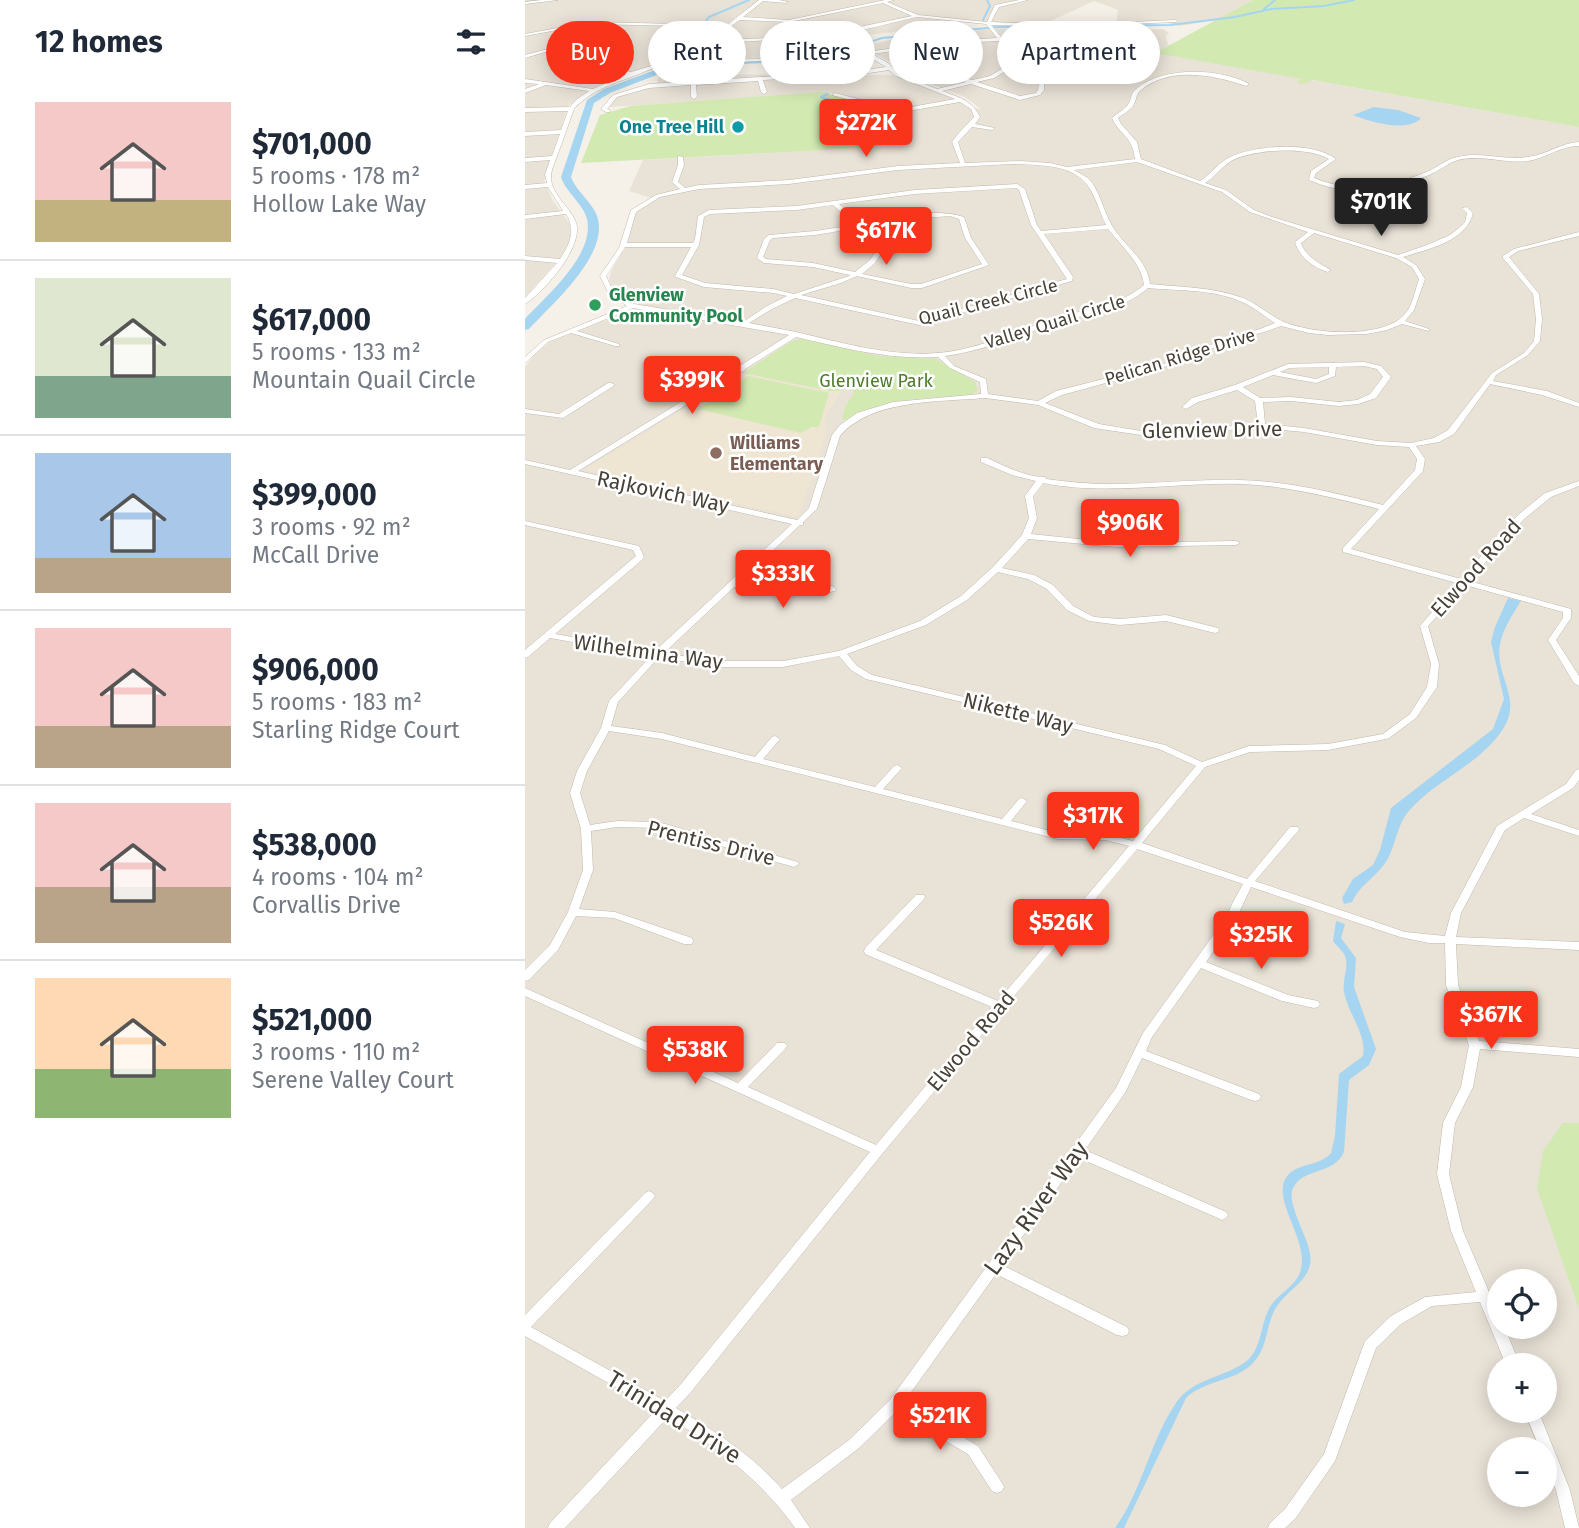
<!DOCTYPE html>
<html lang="en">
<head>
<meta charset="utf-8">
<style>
	body { margin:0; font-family:"Fira Sans",sans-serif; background:#f6f6f7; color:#1f2937; height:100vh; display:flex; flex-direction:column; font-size:26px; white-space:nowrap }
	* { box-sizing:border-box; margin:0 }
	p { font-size:23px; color:#747a83 }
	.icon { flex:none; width:38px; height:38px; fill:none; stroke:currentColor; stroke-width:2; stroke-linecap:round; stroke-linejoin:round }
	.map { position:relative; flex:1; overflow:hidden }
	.details { display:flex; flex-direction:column; background:#fff; width:525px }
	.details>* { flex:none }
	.banner { position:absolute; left:21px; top:21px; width:665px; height:63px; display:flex; gap:14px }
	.tools { position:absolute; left:962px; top:1269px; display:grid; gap:14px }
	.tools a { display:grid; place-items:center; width:70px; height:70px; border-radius:50%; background:#fff; box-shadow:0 4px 18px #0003; font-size:35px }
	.price { position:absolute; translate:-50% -60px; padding:0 16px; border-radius:7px; background:#fa341b; color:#fff; font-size:23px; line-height:46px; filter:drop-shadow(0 2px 4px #0008) }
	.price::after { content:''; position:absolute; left:50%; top:42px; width:21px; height:16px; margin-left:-10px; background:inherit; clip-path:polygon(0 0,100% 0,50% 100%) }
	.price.active { background:#222; color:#fff }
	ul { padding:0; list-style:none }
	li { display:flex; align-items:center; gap:21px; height:175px; padding:0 35px }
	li+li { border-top:2px solid #e0e1e3 }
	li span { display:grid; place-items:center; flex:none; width:196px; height:140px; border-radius:0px; color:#555 }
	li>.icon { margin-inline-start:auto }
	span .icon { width:84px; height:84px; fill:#fffc; stroke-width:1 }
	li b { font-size:30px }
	h2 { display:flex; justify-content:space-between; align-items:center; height:84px; padding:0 35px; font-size:30px }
	.tag { padding:0 24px; border-radius:32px; background:#fff; box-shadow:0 4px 18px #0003; font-size:24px; line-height:63px }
	.tag.active { background:#fa341b; color:#fff }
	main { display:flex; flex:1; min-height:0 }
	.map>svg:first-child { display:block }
</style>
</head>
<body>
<main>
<section class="details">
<h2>12 homes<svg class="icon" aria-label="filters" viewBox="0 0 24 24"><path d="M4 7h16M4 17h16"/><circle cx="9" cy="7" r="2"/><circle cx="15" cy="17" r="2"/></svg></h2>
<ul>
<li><span style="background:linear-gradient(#f6c9c9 70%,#c2b280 0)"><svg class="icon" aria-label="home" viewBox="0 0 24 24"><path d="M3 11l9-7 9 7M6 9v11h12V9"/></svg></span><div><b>$701,000</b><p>5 rooms · 178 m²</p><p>Hollow Lake Way</p></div></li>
<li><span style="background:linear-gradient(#dfe7d0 70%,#7fa58c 0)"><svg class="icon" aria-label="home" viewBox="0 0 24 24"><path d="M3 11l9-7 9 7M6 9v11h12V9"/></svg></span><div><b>$617,000</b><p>5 rooms · 133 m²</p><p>Mountain Quail Circle</p></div></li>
<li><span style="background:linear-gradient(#a9c7e8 75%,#b9a48a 0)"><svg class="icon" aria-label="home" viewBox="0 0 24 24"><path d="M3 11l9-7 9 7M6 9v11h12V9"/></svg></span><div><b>$399,000</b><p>3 rooms · 92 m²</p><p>McCall Drive</p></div></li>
<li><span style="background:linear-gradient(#f6c9c9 70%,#b9a48a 0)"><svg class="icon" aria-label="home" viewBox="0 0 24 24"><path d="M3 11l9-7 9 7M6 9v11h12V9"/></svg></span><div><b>$906,000</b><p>5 rooms · 183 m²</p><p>Starling Ridge Court</p></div></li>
<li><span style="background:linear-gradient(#f6c9c9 60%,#b9a48a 0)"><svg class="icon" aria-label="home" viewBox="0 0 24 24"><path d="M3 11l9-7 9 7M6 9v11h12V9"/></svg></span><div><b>$538,000</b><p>4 rooms · 104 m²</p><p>Corvallis Drive</p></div></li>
<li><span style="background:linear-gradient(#ffd9b3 65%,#8fb573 0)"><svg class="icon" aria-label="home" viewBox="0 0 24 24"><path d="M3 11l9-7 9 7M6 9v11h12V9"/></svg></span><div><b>$521,000</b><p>3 rooms · 110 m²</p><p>Serene Valley Court</p></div></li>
</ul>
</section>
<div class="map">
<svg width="1054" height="1528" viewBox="0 0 1054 1528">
	<rect width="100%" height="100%" fill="#f5f1e9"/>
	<g fill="#e9e2d7" fill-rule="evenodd">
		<polygon points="0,0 728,0 692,20 654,26 636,21 591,24 593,10 569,1 515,26 470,25 417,20 395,29 342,35 296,53 204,60 154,58 72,86 43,106 19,180 28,201 45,224 45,241 38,255 0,297"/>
		<path d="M470,28L531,32L638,29L644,33L641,36L643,45L632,53L1054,127V1528H0V367L10,354L25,342L117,306L96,296L87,288L84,280L86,271L103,241L109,217L115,208L130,199L104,191L118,160L338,148L359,127H375L368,123L362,110L314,93L83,107L91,98L113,89L132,86L133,78L145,74L368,75L428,98L444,108L456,109L440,97L378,73L366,62L335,47L372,38L427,35ZM975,1281H1020V1326H975ZM975,1365H1020V1410H975ZM975,1449H1020V1494H975Z"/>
	</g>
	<polygon fill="#eee5d3" points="218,373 316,391 300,417 301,436 273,517 59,470"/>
	<g fill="#d2e9b2">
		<polygon points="728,0 1054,0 1054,127 787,80 778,84 771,83 777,79 630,53"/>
		<polygon points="297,92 342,105 356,112 359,120 359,127 339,148 56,163 75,115 105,106"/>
		<path d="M278,339L353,356L411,359L450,382L453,390L445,395C402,398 358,398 320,420H317L320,407L329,393L327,389L317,387L316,391H305L218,373L267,341Z"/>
		<polygon points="223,376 304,393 294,427 287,427 276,433 173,409"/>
		<polygon points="1038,1123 1054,1123 1054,1309 1012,1188 1018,1151"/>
	</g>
	<g fill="#a6d5f1">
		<path d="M849,107L873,110L896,118C883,133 845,122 828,115Z"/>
		<path d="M983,598L996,601C988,614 977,630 975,645C969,677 1000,699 976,732C952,766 909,781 883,812C870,828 871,850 858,866C848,879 834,886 827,902L819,904L817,898L828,879L848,865L855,850L866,808L968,729L979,699L966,642L970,627Z"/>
		<path d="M811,921L820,924L816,938L831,958L829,987L851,1049L844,1065L824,1080L819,1152C809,1175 779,1167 768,1188C761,1203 783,1237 785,1254C789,1279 764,1288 752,1306C740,1324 744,1348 727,1364C708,1382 680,1380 661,1398L599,1528H590C617,1491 625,1441 651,1403C667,1379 697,1378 719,1363C736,1352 735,1328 743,1311C750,1295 767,1289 774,1275C789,1242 741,1197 764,1174C775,1163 795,1166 806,1153L810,1136L814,1074L838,1056C842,1034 823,1014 819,992C817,981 823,969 821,959C820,952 812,947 808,941Z"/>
	</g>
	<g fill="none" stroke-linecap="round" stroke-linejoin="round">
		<g stroke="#a6d5f1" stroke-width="2">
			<polyline points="739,9 750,0"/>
			<polyline points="458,20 465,6 462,0"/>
			<polyline points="180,22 184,17 224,0"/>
			<polyline points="469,27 645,25 710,17 746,9 799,6 829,0"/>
			<polyline points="336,45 357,38 463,28"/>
			<polyline points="168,56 178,49 172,42 182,28"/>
			<polyline points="149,66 180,64 192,69 215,63 284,60 327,51"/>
			<polyline points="303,94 296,97 343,114 347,126 341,131"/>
		</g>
		<path fill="#a6d5f1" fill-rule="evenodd" d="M157,60L165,62L85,93L69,103L46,177C52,193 69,203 73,219C82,257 27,304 4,329L0,330V319C22,295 70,255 62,219C58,203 41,193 36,177L62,100L79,89Z"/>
		<defs>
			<g id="minor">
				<polygon points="17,0 33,0 0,4 0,2"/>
				<path d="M234,0H254L263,2L261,3L238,1L218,17L264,20L360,0H369L362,2L393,15L462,22L470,5L494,0H503L474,7L466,22L535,25L651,20L653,21L651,22L535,27L466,25L477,38L497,37L584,39L608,35L622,38L612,42L497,39L479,40L487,51L485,52L474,41L414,44L421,54L419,55L409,45L347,54L363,63L375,74L412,89L441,82L402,70L412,65L424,68V70L420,72L447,80L465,76L488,62L538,63V65L519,84V90L515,95L495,100L446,84L417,91C433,97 447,100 455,117L450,124L470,128L467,130L447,127L433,142L440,163L496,161L525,163L542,167L610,159C607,135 596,137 587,118C592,113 601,109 604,103C607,97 606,93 611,89C638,66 695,68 724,84L721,86C689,75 645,66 616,90C611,94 612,98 609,104C606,110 598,114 593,118L596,124L612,142L616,159L675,181C686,174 693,163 705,157C731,145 787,141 811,159L791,173L789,178C825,193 864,187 899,173C911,169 920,159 933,157C956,151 979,161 1003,157C1021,155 1035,143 1054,142V146C1035,146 1021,158 1003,161C980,164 956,154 933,160C923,163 914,171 904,175C896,179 887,180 878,183C843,192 819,195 784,180L786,171L804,159C782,146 729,149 706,161C696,167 690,177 680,183L701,190L729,210L747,217L873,255L902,245L925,235L934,228L940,222L942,213L937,208L942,207L948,213C941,242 903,249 878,257L891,265L900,279L889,310L880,321L904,329V331L877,324L862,330L842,334L803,335L784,333L756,326L739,332L708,340L646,365L537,395L520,403L574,424L616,431L733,424L730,401L712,390L673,402L661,409L657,407L667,398L710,385L763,364L839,362L856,366L866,377L851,398L833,404L814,406L766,401L738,402L740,424L779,428L852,441L886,443L909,438L923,430L967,373L999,353L1009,341L1011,319L1008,294L978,258V256L989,249L1054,232V236L993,251L984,257L1014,294L1017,319L1015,341L1003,355L971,375L968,381L1022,391L1054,403V407L1017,395L965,384L929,434L914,442L891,446L900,459L898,471L826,549L936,579L993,515L1020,493L1054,481V486L1026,497L999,519L944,581L1046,609V618L1031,640L1054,676V686L1049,683L1023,640L1038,618V612L940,585L903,626L914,664L912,687L891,718L864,738L861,739L803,750L725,752L680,767L617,843L722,879L765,827H773L774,829L773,831L730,881L880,932L920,936L926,913L972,826L1041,784L1051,770L1054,769V780L1048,788L1006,814L1054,830V836L999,818L980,830L936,913L931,937L1054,942V950L931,944L933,985L954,1041L1054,1049V1057L955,1049L948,1087L930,1123L924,1174L938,1231L964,1292L968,1296L967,1298L975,1317V1326H979L995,1365H981L955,1302L907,1306L876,1324L851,1348L810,1461L770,1519L760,1528H743L745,1523L760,1509L799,1454L840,1341L866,1316L900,1297L951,1292L926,1231L912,1174L918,1123L936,1087L944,1045L921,985L920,943H904L875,937L726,887L712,917L681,962L763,995L793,1001L795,1004L793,1007L789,1008L757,1001L676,968L627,1037L621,1051L734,1094L736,1097L734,1100L730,1101L726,1100L617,1058L600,1093L560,1150L701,1212L703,1215L701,1218L697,1220L693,1218L554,1158L477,1265L602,1327L604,1331L602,1335L597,1336L592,1335L471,1274L379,1402L453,1446L477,1483L479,1487L477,1491L472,1493L467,1491L443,1454L371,1412L334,1448L266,1500L285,1528H270C236,1480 192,1447 143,1417L40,1528H23L25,1523L131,1410L0,1336V1315L120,1193L124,1191L128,1193L130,1196L128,1199L6,1327L140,1401L156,1384L345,1152L0,996V988L213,1083L252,1043H260L262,1046L260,1049L223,1087L351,1145L467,1007L340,954L339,951L340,948L391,895H399L400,897L399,899L351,950L473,1001L604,846L581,840L533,839L137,739L84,731L62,771L55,793L65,825L92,821L133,822L273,862L274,864L269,867L133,828L92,827L66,831L68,870L54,909L90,912L167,938L168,941L167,944H159L89,918L51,916L33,950L4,980L0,981V970L25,945L43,912L58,870L56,829L45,793L52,771L76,728L84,701L126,656L25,638L3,657L0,658V650L111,556L108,550L0,525V521L114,546L119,557L118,559L30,634L130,651L267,524L0,464V460L45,470L208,370L177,360V358L213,367L264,335L108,308L52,331L94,344V346H90L46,333L23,342L0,363V357L19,340L102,306L83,292L75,276L94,248L106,210L131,195L155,189L147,182L153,165V156L158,157L159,165L153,182L160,188L174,185L264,180L373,166L435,163L427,142L433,134L449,117L446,109L435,102L366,114L370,126L367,128L364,126L361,114L344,105L307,95L310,93L348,103L364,111L430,99L371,76L364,70L331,75L238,80L242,92L239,94L236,92L233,81L171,85L172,97L169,99L166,97V85L124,88L92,97L82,109L85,110V112H81L76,109L88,95L124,84L331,71L361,67L341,55L304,60L299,66L294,65L300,58L337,53L327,47C290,57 252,60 214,62C196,63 178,59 160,60C142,62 124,70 109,76C87,84 65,91 49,109C43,125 38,141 32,156C30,162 26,170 26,177C26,194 43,205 50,220C62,244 19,292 0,304V298L32,263L0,260V256L35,259C45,244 51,230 41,214L0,219V215L38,211L23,187L0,189V185L22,183L20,175L25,160L0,162V158L27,156L35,134L0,136V132L36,130L43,111L0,112V108L45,107L51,100L64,91L21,85L0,93V89L14,84L0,83V79L68,89L101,74L60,65V63L106,72L146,60L123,52L134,42L136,43L128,51L152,58H179L190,49L191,34L199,27L65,24L0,36V34L65,22L202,25ZM358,3L387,16L310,32L308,37L324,45C279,57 230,62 185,58L194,49L195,43L247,40L249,39L247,38L195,40V34L215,20L264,22ZM392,17L461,24L472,38L410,42L342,52L313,36ZM608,37L614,38L596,39ZM489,66H532L514,83L513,90L511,93L495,96L452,82L469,78ZM612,162L697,192L725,212L783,232L770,242C774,257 789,268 803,272L806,270C795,264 780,256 776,243L789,233L871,258L887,267L894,279C890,290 888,305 880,314C858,340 785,334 757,321C742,314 731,302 715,297C686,287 655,287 625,284C622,258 598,246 586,224C579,211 576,197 568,184L563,178L549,170ZM487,164C512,165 551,163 565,189C572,200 575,214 581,225L516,231L512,225L500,189L492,184L390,190L272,206L184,210L173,216L170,239L168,243H102L111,212L135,197L174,189L264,184L373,170ZM491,188L494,190L506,225L542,279L394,321L276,295L316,283L332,276L386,288H397L464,265L446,238L439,217C409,207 367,218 336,224L314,204L390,194ZM308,205L330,225L290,231L244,235L239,239L232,258L239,263L288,267L325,275L324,276L269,294L248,289L180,283L157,275L174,245L179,217L185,214L272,210ZM425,216L434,219L440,238L457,264L396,284H386L337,274L350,263L357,252L374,251L377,249L374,247L357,248L350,237L339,227L387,219ZM333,228L346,239L352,250L345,260L330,272L288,263L241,259L238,257L245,240L248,238L290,235ZM583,229C597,247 616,262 619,285C594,306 565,308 535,317C500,328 465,344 429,351C375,360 323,344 271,332C256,329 240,326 224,323L247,309L270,298L394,325L547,281L548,277L519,234ZM100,247H166L150,276L151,277L179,287L248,293L262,296L242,306L218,322L109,304L87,289L81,276ZM623,288C654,291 689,289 717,302C729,307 739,316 750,323L735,329L704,337L642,363L531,391L513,401L463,394L461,379L429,366L420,356C458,351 493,336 529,324C561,313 597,311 623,288ZM271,337C318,348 364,360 413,357L425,368L455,382L456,394L368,402L332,413L315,425L307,435L284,508L272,520L53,471L215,372L219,371L220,369ZM839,366L852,369L858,377L845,394L832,400L814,402L766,397L735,398L718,387L748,375L791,383L810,376L811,367ZM804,367V374L791,379L755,372L764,368ZM460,398L513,405L569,428L616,435L737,428L779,432L852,445L884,447L892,459L890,470L858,505C811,493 763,481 715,480C672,479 629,484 586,484C564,484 543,482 521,479L520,477C500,477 480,466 462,458H456V462L487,475L511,481L500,496L504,518L497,535L468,567L436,596L395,621L314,651L258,661H189L139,653L209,587C244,596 275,599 310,591L311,589L307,586C274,593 245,591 213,583L275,525H278V522L292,509L315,436C346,399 415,402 460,398ZM518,483C583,496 651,482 717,484C763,486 809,498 854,509L818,548V552L932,583L895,626L906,664L902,687L885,714L858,734L803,744L724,746L677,762L640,745L347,675L332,666L322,654L401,625L442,600L473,572L503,579L522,589L542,610L564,621L595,625L641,621L690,633L693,632L694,630L693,628L641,615L595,619L569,617L548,606L528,585L509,575L477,568L503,539L592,547L711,545L715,543L711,541L592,543L506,534L512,518L508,496ZM314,656L326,670L341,679L634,749L671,766L608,841L581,834L533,833L486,821L502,801L497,798L494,799L477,819L358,789L377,768L372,765L369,766L350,787L238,759L255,739L250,736L247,737L230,757L137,733L86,726L93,702L134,657L189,667H258ZM612,849L718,884L707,904L702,916L618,1033L591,1088L365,1400L324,1440L257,1489C228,1456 190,1431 151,1408L166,1392L357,1154Z"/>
				<polygon points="72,41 74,43 20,52 0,58 0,55 19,50"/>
				<polygon points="83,383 86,383 90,385 38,418 0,413 0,409 34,414"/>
				<polygon points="999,1410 1013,1410 1045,1490 1054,1528 1040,1528 1031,1490 1020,1463 1020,1449 1015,1449"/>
			</g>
		</defs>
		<use href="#minor" stroke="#c0b8ac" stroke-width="1"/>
		<use href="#minor" fill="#fff" fill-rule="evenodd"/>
	</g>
	<circle fill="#0f9aa8" stroke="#fff" stroke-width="2.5" cx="213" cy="127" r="7"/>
	<circle fill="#2e9e5b" stroke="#fff" stroke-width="2.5" cx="70" cy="305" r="7"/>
	<circle fill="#8d6e63" stroke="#fff" stroke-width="2.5" cx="191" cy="453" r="7"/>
	<g text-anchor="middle" stroke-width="5" stroke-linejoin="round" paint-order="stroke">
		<g font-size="18" font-weight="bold" fill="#0d838f" stroke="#fff" text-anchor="end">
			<text x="199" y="133">One Tree Hill</text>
		</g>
		<g font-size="18" font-weight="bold" fill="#27864d" stroke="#fff" text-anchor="start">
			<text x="84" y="301">Glenview<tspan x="84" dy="21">Community Pool</tspan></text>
		</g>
		<g font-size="18" fill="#484137" stroke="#fff">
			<text transform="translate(463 302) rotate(-14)" y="6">Quail Creek Circle</text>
			<text transform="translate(530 322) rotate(-17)" y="6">Valley Quail Circle</text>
			<text transform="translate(655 357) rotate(-17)" y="6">Pelican Ridge Drive</text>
		</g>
		<g font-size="18" fill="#4c7b2a" stroke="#fff">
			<text x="351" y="387">Glenview Park</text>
		</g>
		<g font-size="18" font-weight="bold" fill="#785e54" stroke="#fff" text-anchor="start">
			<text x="205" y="449">Williams<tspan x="205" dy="21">Elementary</tspan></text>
		</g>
		<g font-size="21" fill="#484137" stroke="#fff">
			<text transform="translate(687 430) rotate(-1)" y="7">Glenview Drive</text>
			<text transform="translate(138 492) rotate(12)" y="7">Rajkovich Way</text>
			<text transform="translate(951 568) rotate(-48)" y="7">Elwood Road</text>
			<text transform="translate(123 652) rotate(8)" y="7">Wilhelmina Way</text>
			<text transform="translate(493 713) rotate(14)" y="7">Nikette Way</text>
			<text transform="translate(186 843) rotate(14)" y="7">Prentiss Drive</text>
			<text transform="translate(446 1041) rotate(-50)" y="7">Elwood Road</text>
		</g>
		<g font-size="24" fill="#484137" stroke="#fff">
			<text transform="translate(511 1208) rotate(-54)" y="8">Lazy River Way</text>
			<text transform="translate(149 1417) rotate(32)" y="8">Trinidad Drive</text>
		</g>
	</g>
</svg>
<div class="tools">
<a><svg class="icon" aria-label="locate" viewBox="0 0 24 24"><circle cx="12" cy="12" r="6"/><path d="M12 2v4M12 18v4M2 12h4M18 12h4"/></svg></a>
<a>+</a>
<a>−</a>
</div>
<b class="price" style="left:341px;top:159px">$272K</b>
<b class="price active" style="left:856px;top:238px">$701K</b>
<b class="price" style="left:361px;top:267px">$617K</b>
<b class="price" style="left:167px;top:416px">$399K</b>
<b class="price" style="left:605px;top:559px">$906K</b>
<b class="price" style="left:258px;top:610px">$333K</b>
<b class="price" style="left:568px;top:852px">$317K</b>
<b class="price" style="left:536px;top:959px">$526K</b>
<b class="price" style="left:736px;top:971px">$325K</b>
<b class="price" style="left:966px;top:1051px">$367K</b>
<b class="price" style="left:170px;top:1086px">$538K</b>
<b class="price" style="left:415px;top:1452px">$521K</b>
<div class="banner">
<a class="tag active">Buy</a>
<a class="tag">Rent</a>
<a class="tag">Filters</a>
<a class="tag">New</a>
<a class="tag">Apartment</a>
</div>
</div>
</main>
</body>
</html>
